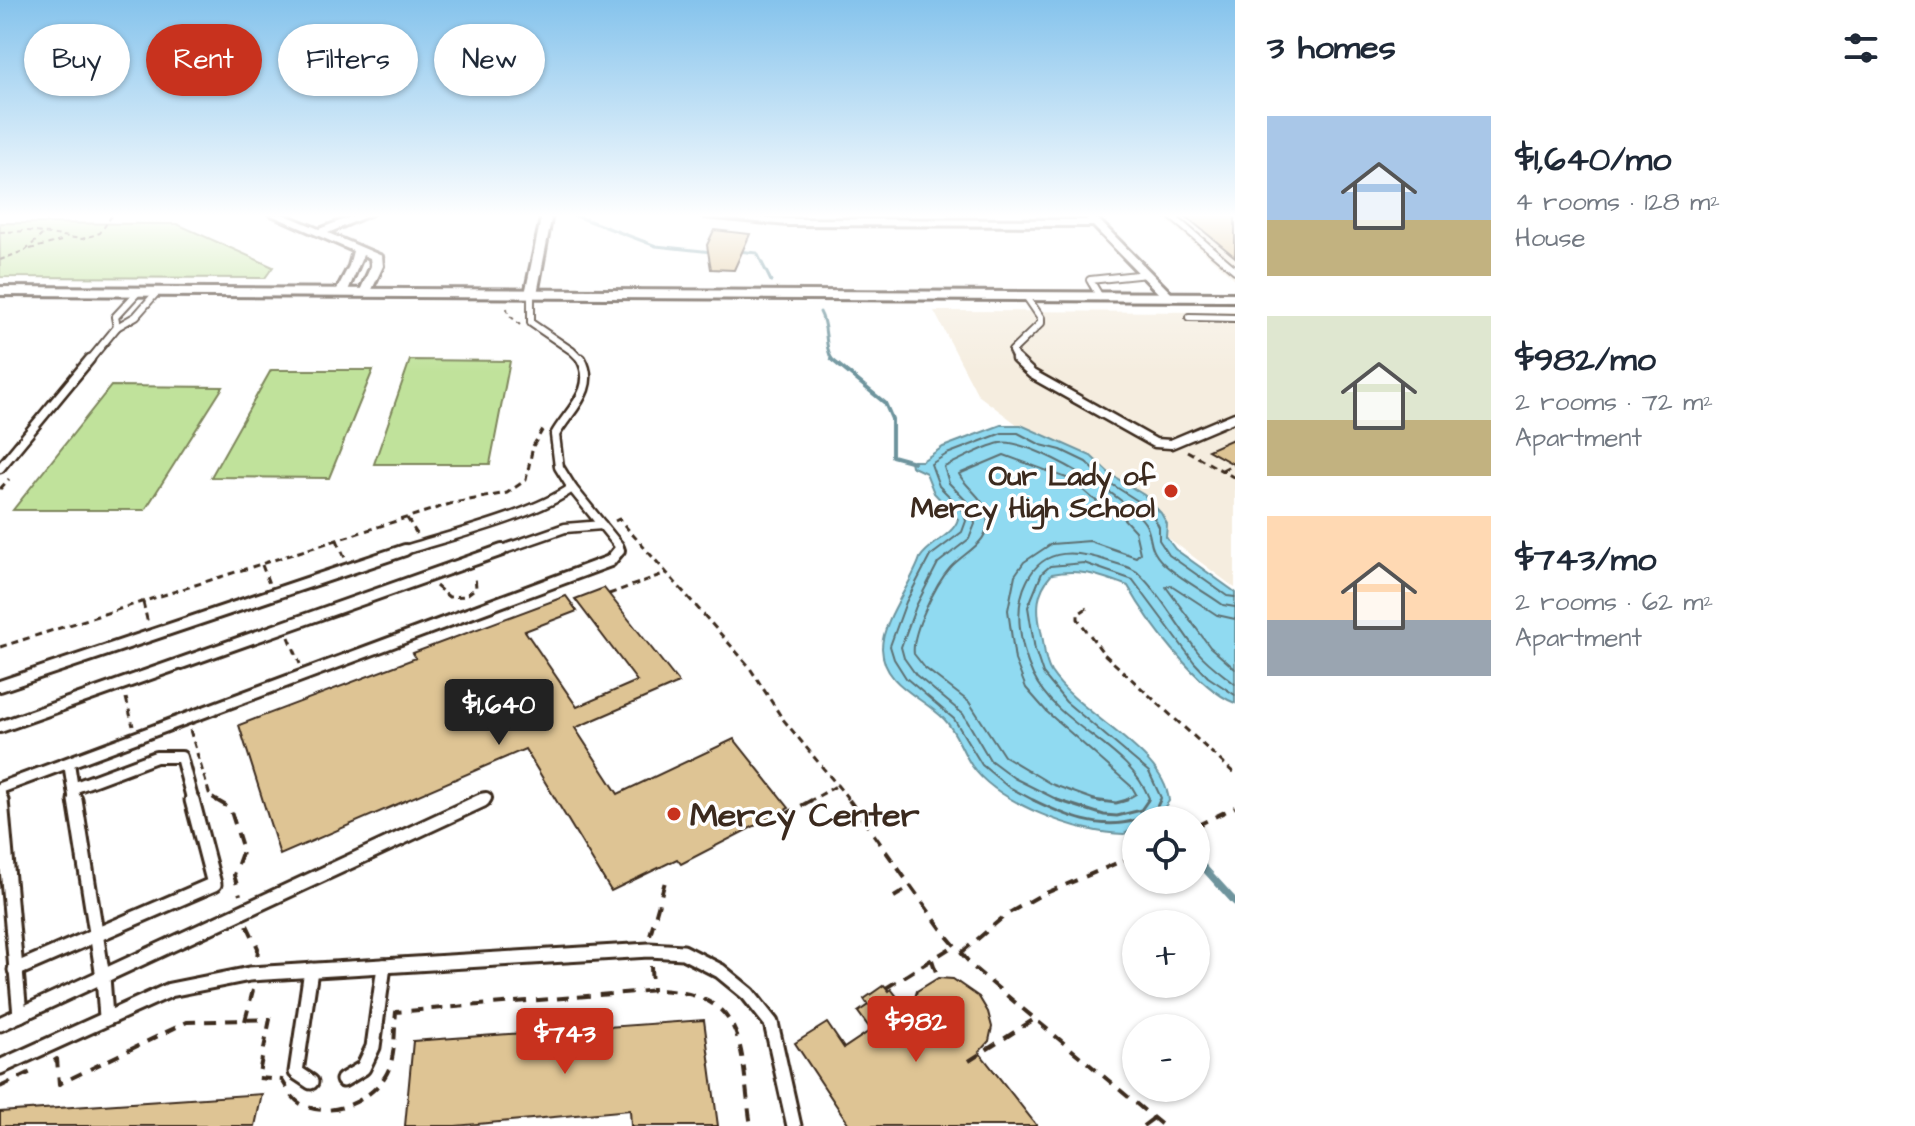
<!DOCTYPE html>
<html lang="en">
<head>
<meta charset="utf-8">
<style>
	body { margin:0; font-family:"Architects Daughter",sans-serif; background:#f6f6f7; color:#1f2937; height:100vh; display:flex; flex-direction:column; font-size:30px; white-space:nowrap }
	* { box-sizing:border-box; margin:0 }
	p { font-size:26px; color:#747a83 }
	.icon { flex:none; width:44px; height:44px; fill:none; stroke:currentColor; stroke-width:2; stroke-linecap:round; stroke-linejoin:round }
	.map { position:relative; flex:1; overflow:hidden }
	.panel { display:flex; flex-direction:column; background:#fff; width:680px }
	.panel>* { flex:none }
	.hud { position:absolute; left:24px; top:24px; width:760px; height:72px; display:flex; gap:16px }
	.fabs { position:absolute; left:1122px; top:806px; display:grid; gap:16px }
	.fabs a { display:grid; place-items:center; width:88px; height:88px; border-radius:50%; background:#fff; box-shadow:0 2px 6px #0004; font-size:40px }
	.price { position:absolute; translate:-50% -68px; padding:0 18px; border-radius:8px; background:#c8321e; color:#fff; font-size:26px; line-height:52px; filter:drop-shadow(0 2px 4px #0008) }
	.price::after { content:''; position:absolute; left:50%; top:48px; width:24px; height:18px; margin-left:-12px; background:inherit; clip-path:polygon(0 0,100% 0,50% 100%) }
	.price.on { background:#222; color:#fff }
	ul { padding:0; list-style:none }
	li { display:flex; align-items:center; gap:24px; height:200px; padding:0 32px }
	li span { display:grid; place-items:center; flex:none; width:224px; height:160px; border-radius:0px; color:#555 }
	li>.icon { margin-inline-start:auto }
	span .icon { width:96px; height:96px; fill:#fffc; stroke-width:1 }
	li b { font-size:34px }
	h2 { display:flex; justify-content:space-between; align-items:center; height:96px; padding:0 32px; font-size:34px }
	.tag { padding:0 28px; border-radius:36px; background:#fff; box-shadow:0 2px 6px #0004; font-size:28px; line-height:72px }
	.tag.on { background:#c8321e; color:#fff }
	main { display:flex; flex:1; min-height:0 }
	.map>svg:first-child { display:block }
</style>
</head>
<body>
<main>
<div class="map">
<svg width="1235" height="1126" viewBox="0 0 1235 1126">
	<rect width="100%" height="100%" fill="#fff"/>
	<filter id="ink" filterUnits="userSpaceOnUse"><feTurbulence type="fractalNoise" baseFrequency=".0125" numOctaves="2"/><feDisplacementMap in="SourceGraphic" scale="16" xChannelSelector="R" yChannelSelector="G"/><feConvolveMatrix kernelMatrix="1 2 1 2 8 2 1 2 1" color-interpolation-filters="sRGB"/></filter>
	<g filter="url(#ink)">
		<g fill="#f5eddf">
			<polygon points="1159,214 1235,214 1235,279"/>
			<polygon points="934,311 1235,312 1235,588 978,395"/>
		</g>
		<g fill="#c0e29b" stroke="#7e865c" stroke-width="2">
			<polygon points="0,223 177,224 273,267 265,278 0,277"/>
			<polygon points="410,360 510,361 490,464 374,464"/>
			<polygon points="271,370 373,370 329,478 211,477"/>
			<polygon points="111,386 223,387 145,510 13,510"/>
		</g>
		<path fill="#90daf1" stroke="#6e949d" stroke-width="2" d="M1001,425H1021L1091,456L1110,474L1144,495L1161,513L1167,524L1166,537L1175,549L1235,592V703C1198,689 1147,620 1128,586C1101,576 1081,568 1052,574C1036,592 1036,609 1041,631C1045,645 1043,659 1051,672C1080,716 1164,750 1169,801L1158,816L1162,820H1136V827L1124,834C1079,834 998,803 972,766C961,750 957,732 944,719C922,696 883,686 882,648C882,621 912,583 920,558C929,543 953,536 958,519L934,493L926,473L911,466L910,461H922L943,447Z"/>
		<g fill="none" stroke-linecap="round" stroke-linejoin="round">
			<g stroke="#5d7072" stroke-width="2">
				<polyline points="1235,619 1217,615 1171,585 1166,587 1210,647 1235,669"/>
				<polyline points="1037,802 1007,786 982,765 954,719 906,678 894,659 890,646 906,602 930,556 962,532 966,521 963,510 939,486 931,464 947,454 1002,433 1018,433 1041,445 1061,450 1086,462 1105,480 1138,501 1155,519 1159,527 1159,540 1169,555 1227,596 1235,597"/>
				<path d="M1062,802L1014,778L990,760L963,714L916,675L904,658L901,647L916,606L938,563L969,539L975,524L972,507L949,483L944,467C961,460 982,447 1000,443C1029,437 1132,500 1146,525C1153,538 1147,547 1163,563C1180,579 1204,591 1223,605L1235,607"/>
				<path d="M1101,802L1051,784L1004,756L969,702L925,668L914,654C911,633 936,584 950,568C965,551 992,543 987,515C984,497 967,489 959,474L1004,455L1072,480L1092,498L1123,518L1135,531L1140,553L1136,557L1090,541L1051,544L1024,562L1015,575L1008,610L1015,660L1026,688L1047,712L1132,787L1136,794L1122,802"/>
				<path d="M1147,802L1149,798C1128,745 1058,727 1033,675C1020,647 1013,608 1027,581C1044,545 1079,551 1111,562C1120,565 1133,567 1139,574C1162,596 1178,627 1198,652C1208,664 1223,674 1235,684"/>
				<polyline points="1159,802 1161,798 1149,772 1066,702 1043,674 1035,650 1028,607 1042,573 1050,566 1084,563 1133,580 1194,662 1208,677 1235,695"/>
			</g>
			<g stroke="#5d7072" stroke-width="3">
				<path d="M1033,800C1066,816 1100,831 1136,820"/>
				<polyline points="1057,800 1104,815 1117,816 1141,810 1148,800"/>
				<polyline points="1093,800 1116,803 1127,800"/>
				<polyline points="1151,820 1160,800"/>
			</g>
			<g stroke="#6e949d" stroke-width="3">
				<polyline points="571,214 656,246 712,252"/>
				<polyline points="738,251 757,253 771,281"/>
				<path d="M820,312C829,328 823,346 833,361"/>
			</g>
			<polyline stroke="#6e949d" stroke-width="4" points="831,359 885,403 892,419 892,456 914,462"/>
			<polyline stroke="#6e949d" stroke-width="7" points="1196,859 1235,902"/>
		</g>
		<g fill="#dec494" stroke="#3b2a1e" stroke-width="2">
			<polygon points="1183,214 1235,214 1235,257"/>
			<polygon points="714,230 750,234 734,270 711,269 707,245"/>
			<polygon points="1235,438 1235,465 1208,450"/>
			<polygon points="604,588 679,683 575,728 618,794 734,739 789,808 681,864 677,859 611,891 525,749 280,855 239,725 416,658 413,653 566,596 577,611 525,631 577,707 637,681 575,599"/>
			<polygon points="938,978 953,979 979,997 988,1012 992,1027 989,1041 979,1052 1037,1126 850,1126 795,1043 827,1023 844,1048 871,1030 858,1012 868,1005 864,999 884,985 889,991 891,989 910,1013 917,991"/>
			<polygon points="704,1020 718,1126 631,1126 630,1110 455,1126 405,1126 413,1041"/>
			<polygon points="262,1094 255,1126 0,1126 0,1112"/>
		</g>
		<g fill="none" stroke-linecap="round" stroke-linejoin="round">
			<defs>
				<g id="service-far3">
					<polyline points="1169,214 1235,270"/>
					<polyline points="531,294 531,323 572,351 582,361"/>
					<polyline points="1100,297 1090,280 1147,274"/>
					<polyline points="1189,317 1235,318"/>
					<polyline points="117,327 115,317 138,292"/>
					<polyline points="89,361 117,327 136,316 157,292"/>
					<polyline points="1017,361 1012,351 1041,323 1041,318 1026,296"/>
				</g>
				<g id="service-far2">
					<polyline points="1016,359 1032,374 1155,443 1171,444 1235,417"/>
					<polyline points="0,468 90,359"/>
					<polyline points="572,488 619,546 619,552"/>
					<path d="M399,552C447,536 533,516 572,488L559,467L555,435C569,410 598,389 581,359"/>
					<polyline points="496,552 565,528 602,525"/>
				</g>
				<g id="service-far1">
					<polyline points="0,686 405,550"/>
					<polyline points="0,727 502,550"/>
					<polyline points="69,763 75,802"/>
					<polyline points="0,788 610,561 619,550"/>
					<polyline points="73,788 156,757 181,757 193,802"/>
					<polyline points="0,793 1,802"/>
					<polyline points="478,802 486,798"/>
				</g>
				<g id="service">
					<polyline points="1,800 20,1015"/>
					<polyline points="75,800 103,977 106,1017"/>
					<polyline points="15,970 214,884 192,800"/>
					<polyline points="311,970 296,1072 311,1082"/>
					<polyline points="0,1024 483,800"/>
					<polyline points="0,1067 170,990 250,974 649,950 683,952 720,971 748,994 771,1023 794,1126"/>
					<polyline points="343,1080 363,1068 373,1047 384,966"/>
				</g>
				<g id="minor">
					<polygon points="269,214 283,214 319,229 358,214 372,214 328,233 382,256 383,266 369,296 359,293 371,266 370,258 363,255 347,293 337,296 335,293 349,266 353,251"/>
					<polygon points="542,214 552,214 537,294 531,298 525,294"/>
					<polygon points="700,214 788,219 1087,220 1085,214 1093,214 1175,297 1165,300 1093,226 788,225 705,217"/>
				</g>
				<polygon id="tertiary" points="0,287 1235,293 1235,301 0,295"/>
			</defs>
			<use href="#service-far3" stroke="#3b2a1e" stroke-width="10"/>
			<use href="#service-far2" stroke="#3b2a1e" stroke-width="13"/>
			<use href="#service-far1" stroke="#3b2a1e" stroke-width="16"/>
			<use href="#service" stroke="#3b2a1e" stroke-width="19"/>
			<use href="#minor" stroke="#3b2a1e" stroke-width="6"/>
			<use href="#tertiary" stroke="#3b2a1e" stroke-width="6"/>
			<g stroke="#3b2a1e" stroke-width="2" stroke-dasharray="5 4" stroke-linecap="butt">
				<polyline points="0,232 29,231 82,239 100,233 113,214"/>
				<polyline points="30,249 61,241"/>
				<polyline points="0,260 26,250 42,235"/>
				<polyline points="507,308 508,314 520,325"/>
			</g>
			<g stroke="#3b2a1e" stroke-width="3" stroke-dasharray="7 5" stroke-linecap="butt">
				<polyline points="1187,451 1235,478"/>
				<polyline points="1222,470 1234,464"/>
				<polyline points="0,489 9,479"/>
				<polyline points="407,518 417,534"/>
				<polyline points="615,521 619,519 748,665 782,718 851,802"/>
				<polyline points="337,540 345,558"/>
				<polyline points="262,565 269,584"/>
				<polyline points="436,586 449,597 465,596 476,588 475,575"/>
				<polyline points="609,594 666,573"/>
				<polyline points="143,602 148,624"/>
				<polyline points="1087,608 1078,614 1078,619 1104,654 1235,774"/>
				<polyline points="289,637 300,664"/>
				<polyline points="0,647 453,503 507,493 526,480 533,446 543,429"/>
				<polyline points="126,698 133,726"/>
				<polyline points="190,730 210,796 219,802"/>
				<polyline points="808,802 836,786"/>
			</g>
			<g stroke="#3b2a1e" stroke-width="4" stroke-dasharray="12 9" stroke-linecap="butt">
				<polyline points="216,800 230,808 243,850 234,875 240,895"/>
				<polyline points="849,800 945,934 974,968 1163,1126"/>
				<polyline points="784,811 786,814 812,800"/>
				<polyline points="1196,826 1235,807"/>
				<polyline points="894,897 912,886"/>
				<polyline points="247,925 258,948 257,959"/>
				<polyline points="650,935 666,878"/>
				<polyline points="961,953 1007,914 1039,896 1136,855"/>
				<polyline points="932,960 938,978"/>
				<polyline points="651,966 652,991"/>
				<polyline points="886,988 955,945"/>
				<polyline points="245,1021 253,990"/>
				<path d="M54,1061L57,1059L59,1084L187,1022L270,1019L258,1078L282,1080C287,1088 292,1099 301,1104C330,1120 372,1101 387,1073C396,1056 394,1031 396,1012L657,990C752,994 739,1051 751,1126"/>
				<polyline points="969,1061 1033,1020"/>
				<polyline points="0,1087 33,1071"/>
				<polyline points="1143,1126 1155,1117"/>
			</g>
			<use href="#service-far3" stroke="#fff" stroke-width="6"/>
			<use href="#service-far2" stroke="#fff" stroke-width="8"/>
			<use href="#service-far1" stroke="#fff" stroke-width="10"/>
			<use href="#service" stroke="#fff" stroke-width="13"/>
			<use href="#minor" fill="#fff" fill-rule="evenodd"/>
			<use href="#tertiary" fill="#fff" fill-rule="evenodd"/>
		</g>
	</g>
	<linearGradient id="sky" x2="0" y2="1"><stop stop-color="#85c3ec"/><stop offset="0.58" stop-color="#fff"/><stop offset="1" stop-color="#fff" stop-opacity="0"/></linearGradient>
	<rect width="1235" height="372" fill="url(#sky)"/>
	<g fill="#c8321e" stroke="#fff" stroke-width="3">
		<circle cx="1171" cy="491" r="8"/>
		<circle cx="674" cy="814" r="8"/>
	</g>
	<g text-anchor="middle" stroke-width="7" stroke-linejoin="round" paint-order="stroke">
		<g font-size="28" font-weight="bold" fill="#3b2a1e" stroke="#fff" text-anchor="end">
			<text x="1155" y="485">Our Lady of<tspan x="1155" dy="32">Mercy High School</tspan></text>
		</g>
		<g font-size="34" font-weight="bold" fill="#3b2a1e" stroke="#fff" text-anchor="start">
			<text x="690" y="826">Mercy Center</text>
		</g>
	</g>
</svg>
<div class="fabs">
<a><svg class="icon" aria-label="locate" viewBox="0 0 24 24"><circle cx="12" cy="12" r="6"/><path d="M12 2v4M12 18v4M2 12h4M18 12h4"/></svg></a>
<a>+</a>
<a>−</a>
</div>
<b class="price on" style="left:499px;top:747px">$1,640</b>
<b class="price" style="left:916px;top:1064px">$982</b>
<b class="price" style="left:565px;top:1076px">$743</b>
<div class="hud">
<a class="tag">Buy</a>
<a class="tag on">Rent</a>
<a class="tag">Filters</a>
<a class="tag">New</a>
</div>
</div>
<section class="panel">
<h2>3 homes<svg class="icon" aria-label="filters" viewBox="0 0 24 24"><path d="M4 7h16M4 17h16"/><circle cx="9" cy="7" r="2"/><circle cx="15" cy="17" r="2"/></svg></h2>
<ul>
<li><span style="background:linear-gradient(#a9c7e8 65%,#c2b280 0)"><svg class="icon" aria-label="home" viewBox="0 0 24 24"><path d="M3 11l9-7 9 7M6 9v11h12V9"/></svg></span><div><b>$1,640/mo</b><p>4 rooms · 128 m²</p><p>House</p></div></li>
<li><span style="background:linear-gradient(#dfe7d0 65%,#c2b280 0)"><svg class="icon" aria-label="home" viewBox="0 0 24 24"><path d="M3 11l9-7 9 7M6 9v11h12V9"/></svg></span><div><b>$982/mo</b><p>2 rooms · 72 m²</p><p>Apartment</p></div></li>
<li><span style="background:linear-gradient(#ffd9b3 65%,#9aa5b1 0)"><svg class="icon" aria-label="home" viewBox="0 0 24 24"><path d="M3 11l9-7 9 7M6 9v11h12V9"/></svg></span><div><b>$743/mo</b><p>2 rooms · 62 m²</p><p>Apartment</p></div></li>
</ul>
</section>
</main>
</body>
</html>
